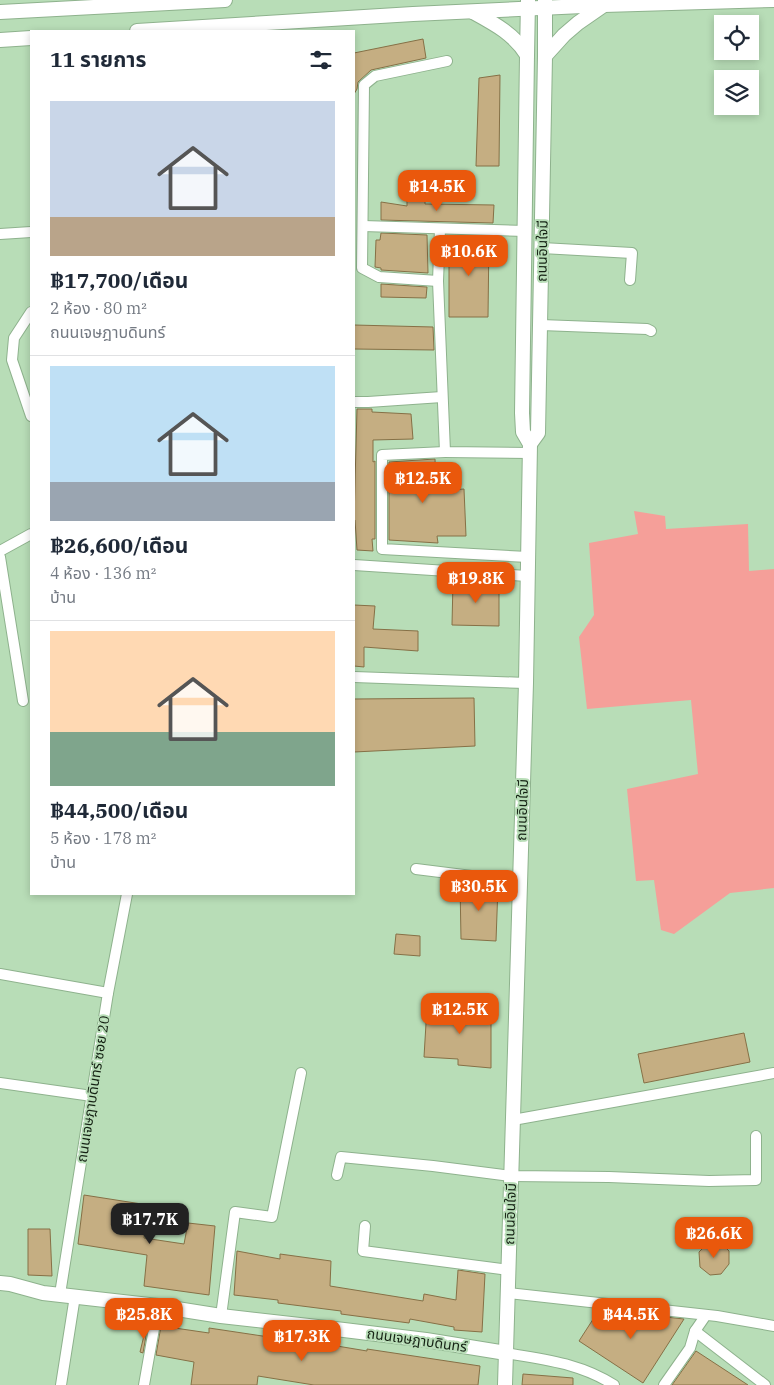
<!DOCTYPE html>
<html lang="th">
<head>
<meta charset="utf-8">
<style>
	body { margin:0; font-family:"IBM Plex Serif","Noto Sans Thai",serif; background:#f6f6f7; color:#1f2937; height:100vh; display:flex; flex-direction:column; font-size:19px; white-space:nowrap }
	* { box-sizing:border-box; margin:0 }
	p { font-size:16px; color:#747a83 }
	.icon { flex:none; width:28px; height:28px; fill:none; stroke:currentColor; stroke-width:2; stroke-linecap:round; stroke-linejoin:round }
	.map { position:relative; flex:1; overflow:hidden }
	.details { position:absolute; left:30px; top:30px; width:325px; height:865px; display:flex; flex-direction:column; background:#fff; border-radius:0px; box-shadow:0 2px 8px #0003 }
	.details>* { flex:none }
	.tools { position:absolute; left:714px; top:15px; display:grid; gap:10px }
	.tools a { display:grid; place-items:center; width:45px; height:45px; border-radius:0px; background:#fff; box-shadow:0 2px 8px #0003; font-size:25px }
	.price { position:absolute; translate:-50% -42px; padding:0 11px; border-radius:10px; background:#ea580c; color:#fff; font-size:16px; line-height:32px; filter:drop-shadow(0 1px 2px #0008) }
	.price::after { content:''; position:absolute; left:50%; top:30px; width:15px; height:11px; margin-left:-8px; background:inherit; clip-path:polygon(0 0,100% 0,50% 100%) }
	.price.selected { background:#222; color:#fff }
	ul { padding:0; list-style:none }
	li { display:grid; align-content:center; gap:10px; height:265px; padding:0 20px }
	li+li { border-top:1px solid #e0e1e3 }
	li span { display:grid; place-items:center; height:155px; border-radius:0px; color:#555 }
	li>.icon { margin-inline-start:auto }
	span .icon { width:90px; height:90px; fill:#fffc; stroke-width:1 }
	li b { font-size:21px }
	h2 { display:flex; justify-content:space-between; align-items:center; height:60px; padding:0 20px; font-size:21px }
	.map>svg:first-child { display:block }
</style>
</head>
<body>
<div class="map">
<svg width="774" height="1385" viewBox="0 0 774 1385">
	<rect width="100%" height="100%" fill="#b8ddb7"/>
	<polygon fill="#f59f99" points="634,511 665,516 666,529 748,524 749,571 774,569 774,888 730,893 674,934 661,930 654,880 636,881 627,789 698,774 691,700 587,709 579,637 594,615 589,543 638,534"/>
	<g fill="#c5ae82" stroke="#867046">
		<polygon points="423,39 426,58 371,70 358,82 357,89 354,94 354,53"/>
		<polygon points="500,75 499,166 476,166 479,78"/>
		<polygon points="407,198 425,199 425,204 494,205 493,223 381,220 381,202 407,206"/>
		<polygon points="381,233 427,235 428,273 381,270 381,268 375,267 376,240 380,240"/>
		<polygon points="449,236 489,237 488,317 449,317"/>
		<polygon points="381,284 427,287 426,298 381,297"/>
		<polygon points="354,325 433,327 434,350 354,349"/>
		<polygon points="357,409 372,409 372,412 411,414 413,439 373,440 373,462 375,461 375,539 372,539 373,551 357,550 355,520 354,520"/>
		<polygon points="435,459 436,491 464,489 466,536 437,536 438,543 389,540 389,462"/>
		<polygon points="453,581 499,583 499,626 452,625"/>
		<polygon points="354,605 375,606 373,629 418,631 418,651 364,647 364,667 354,666"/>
		<polygon points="474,698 475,746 354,752 354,699"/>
		<polygon points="460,884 483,884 498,886 496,941 461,939"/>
		<polygon points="396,934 420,936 420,956 394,954"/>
		<polygon points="459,1004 491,1006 491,1068 458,1065 458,1059 424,1057 427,1007 459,1010"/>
		<polygon points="744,1033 750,1062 644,1083 638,1054"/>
		<polygon points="84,1195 148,1205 144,1238 184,1244 188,1223 215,1226 209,1295 144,1286 147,1255 78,1244"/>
		<polygon points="28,1229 50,1229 52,1276 28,1275"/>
		<polygon points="721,1243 729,1251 729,1264 721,1274 710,1275 700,1267 699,1252 707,1244"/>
		<polygon points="237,1251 280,1259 280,1254 331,1261 330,1286 423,1301 424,1294 456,1300 458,1270 485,1274 482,1332 454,1330 454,1327 410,1319 409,1323 341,1314 341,1311 278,1303 278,1300 234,1295"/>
		<polygon points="599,1310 684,1319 643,1383 579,1341"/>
		<polygon points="147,1323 148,1324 143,1353 140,1352"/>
		<polygon points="161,1326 209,1333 209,1328 289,1340 289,1338 367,1351 367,1349 480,1366 478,1385 314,1385 258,1376 257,1385 191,1385 194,1362 156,1355"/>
		<polygon points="696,1351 748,1385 672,1385"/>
		<polygon points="523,1374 573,1378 573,1385 522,1385"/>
	</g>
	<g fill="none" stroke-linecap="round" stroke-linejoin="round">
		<defs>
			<g id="street">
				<polyline points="363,226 525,231"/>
				<polyline points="440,229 438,281 445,452 530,453"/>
				<polyline points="0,234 31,232"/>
				<polyline points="542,248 632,253 630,280"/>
				<polyline points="438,281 379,277 362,268 364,85 375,76 447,61"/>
				<polyline points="31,312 14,338 12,360 31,416"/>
				<polyline points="541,325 647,329 651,331"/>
				<polyline points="354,402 368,402 442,397"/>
				<polyline points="445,452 382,455 382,549 528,557"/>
				<polyline points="0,551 31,534"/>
				<polyline points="0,557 23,701"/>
				<polyline points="354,565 527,576"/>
				<polyline points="354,677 526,683"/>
				<polyline points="416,869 520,882"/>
				<polyline points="0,974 108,993 60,1294"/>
				<polyline points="108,993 127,894"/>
				<polyline points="0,1083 92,1096"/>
				<polyline points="513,1120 774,1073"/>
				<polyline points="337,1175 341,1157 433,1166 511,1176 609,1177 709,1181 756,1180 756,1136"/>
				<polyline points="365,1226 363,1251 509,1270"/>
				<polyline points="508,1293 717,1316 774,1326"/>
				<polyline points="221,1316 235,1212 272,1217 301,1073"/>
				<polyline points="695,1331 765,1385"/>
				<path d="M506,1353C545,1360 580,1363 614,1385"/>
				<polyline points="61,1385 75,1296"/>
				<polyline points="144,1385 158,1306"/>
				<polyline points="664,1385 690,1348 695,1331 706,1315"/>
			</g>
			<g id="secondary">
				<polyline points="0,12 225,0"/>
				<path d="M473,12C495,24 514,34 527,55L522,413L523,432L530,444L526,683L505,1385"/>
				<polyline points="137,31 413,14 604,5 774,0"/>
				<polyline points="0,40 31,38"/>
				<polyline points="527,55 528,1"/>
				<polyline points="545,56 545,1"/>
				<polyline points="530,444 538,433 545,56 564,35 578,23 604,5"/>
				<polyline points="0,1283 10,1284 43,1293 158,1306 221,1316 344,1330 426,1340 506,1353"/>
			</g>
		</defs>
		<use href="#street" stroke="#8eb28d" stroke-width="12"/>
		<use href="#secondary" stroke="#8eb28d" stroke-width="16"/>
		<use href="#street" stroke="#fff" stroke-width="10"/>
		<use href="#secondary" stroke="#fff" stroke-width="14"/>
	</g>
	<g text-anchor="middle" stroke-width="4" stroke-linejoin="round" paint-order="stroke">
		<g font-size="14" fill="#142113" stroke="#b8ddb7">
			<text transform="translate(542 251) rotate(-89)" y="5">ถนนอินใจมี</text>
			<text transform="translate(522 810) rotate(-88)" y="5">ถนนอินใจมี</text>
			<text transform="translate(93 1089) rotate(-81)" y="5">ถนนเจษฎาบดินทร์ ซอย 20</text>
			<text transform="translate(510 1214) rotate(-88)" y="5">ถนนอินใจมี</text>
			<text transform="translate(417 1340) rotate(8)" y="5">ถนนเจษฎาบดินทร์</text>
		</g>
	</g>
</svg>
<div class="tools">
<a><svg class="icon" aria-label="locate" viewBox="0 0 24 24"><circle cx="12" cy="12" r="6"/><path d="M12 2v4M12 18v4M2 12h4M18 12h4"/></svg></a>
<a><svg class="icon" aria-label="layers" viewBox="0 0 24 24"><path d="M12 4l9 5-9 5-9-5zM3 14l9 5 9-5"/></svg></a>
</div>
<b class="price" style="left:437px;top:212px">฿14.5K</b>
<b class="price" style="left:469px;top:277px">฿10.6K</b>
<b class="price" style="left:423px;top:504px">฿12.5K</b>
<b class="price" style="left:476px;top:604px">฿19.8K</b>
<b class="price" style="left:479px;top:912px">฿30.5K</b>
<b class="price" style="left:460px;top:1035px">฿12.5K</b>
<b class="price selected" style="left:150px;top:1245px">฿17.7K</b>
<b class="price" style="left:714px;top:1259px">฿26.6K</b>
<b class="price" style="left:144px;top:1340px">฿25.8K</b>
<b class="price" style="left:631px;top:1340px">฿44.5K</b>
<b class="price" style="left:302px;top:1362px">฿17.3K</b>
<section class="details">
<h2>11 รายการ<svg class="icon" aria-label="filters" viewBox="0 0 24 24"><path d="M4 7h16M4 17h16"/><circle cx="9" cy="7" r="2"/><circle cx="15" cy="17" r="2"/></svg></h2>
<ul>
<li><span style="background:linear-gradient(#c9d6e8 75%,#b9a48a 0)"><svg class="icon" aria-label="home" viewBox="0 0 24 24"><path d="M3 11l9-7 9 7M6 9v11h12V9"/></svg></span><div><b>฿17,700/เดือน</b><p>2 ห้อง · 80 m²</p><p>ถนนเจษฎาบดินทร์</p></div></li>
<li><span style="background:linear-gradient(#bfe0f5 75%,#9aa5b1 0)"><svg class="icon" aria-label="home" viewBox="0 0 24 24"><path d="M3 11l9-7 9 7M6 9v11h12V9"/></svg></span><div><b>฿26,600/เดือน</b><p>4 ห้อง · 136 m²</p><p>บ้าน</p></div></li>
<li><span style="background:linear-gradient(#ffd9b3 65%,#7fa58c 0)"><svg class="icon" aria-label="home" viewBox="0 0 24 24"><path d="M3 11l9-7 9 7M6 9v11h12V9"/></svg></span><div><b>฿44,500/เดือน</b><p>5 ห้อง · 178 m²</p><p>บ้าน</p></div></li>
</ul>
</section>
</div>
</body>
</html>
